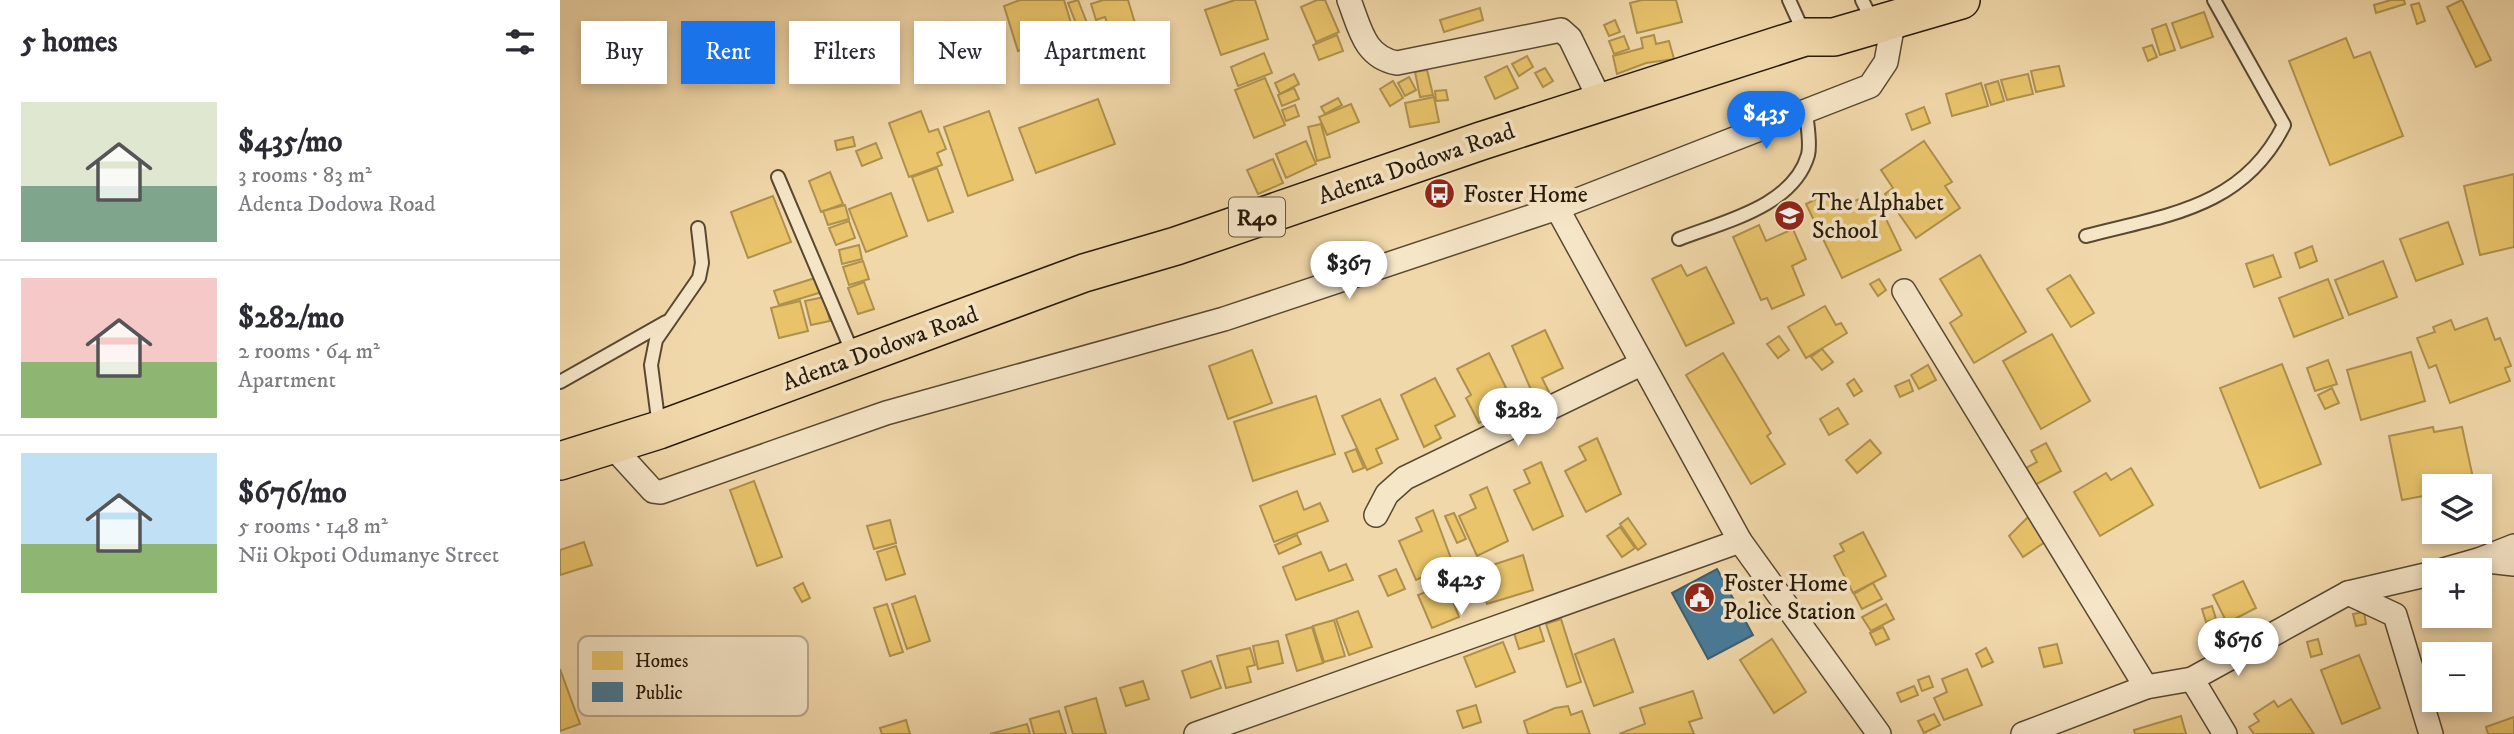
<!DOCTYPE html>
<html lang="en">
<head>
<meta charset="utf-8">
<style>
	body { margin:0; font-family:"IM FELL DW Pica",serif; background:#f2f2f3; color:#2b2b33; height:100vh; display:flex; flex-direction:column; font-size:26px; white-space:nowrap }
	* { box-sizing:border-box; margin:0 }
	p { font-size:23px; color:#7c7c81 }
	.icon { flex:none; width:38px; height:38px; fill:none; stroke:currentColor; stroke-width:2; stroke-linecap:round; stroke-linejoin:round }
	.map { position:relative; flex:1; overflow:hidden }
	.sheet { display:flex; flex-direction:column; background:#fff; width:560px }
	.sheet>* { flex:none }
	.hud { position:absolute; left:21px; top:21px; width:665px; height:63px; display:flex; gap:14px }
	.controls { position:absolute; left:1862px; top:474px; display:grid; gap:14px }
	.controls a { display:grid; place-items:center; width:70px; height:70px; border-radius:0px; background:#fff; box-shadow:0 4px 10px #0003; font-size:35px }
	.price { position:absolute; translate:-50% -60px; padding:0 16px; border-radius:24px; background:#fff; color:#222; font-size:23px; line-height:46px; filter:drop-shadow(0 2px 4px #0008) }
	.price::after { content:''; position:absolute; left:50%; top:42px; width:21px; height:16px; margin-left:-10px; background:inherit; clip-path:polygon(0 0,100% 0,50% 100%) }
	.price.selected { background:#1a73e8; color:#fff }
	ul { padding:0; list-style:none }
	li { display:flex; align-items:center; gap:21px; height:175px; padding:0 21px }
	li+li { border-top:2px solid #e1e1e2 }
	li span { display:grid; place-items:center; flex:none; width:196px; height:140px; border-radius:0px; color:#555 }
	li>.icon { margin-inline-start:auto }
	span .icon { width:84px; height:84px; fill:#fffc; stroke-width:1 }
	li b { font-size:30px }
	h2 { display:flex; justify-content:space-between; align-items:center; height:84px; padding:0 21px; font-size:30px }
	.chip { padding:0 24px; border-radius:0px; background:#fff; box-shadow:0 4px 10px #0003; font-size:24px; line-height:63px }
	.chip.selected { background:#1a73e8; color:#fff }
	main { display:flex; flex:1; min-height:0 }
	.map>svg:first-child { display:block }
</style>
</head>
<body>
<main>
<section class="sheet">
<h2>5 homes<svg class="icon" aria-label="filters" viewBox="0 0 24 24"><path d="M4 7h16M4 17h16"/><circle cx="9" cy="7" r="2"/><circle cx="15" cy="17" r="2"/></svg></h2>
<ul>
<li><span style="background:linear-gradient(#dfe7d0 60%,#7fa58c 0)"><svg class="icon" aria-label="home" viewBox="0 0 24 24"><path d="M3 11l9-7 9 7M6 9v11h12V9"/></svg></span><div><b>$435/mo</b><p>3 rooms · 83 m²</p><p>Adenta Dodowa Road</p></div></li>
<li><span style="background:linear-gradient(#f6c9c9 60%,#8fb573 0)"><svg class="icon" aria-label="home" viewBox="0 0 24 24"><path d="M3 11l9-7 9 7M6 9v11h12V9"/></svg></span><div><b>$282/mo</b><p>2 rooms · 64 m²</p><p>Apartment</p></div></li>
<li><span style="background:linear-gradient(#bfe0f5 65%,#8fb573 0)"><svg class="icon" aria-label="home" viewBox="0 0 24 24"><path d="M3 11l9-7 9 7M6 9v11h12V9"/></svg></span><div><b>$676/mo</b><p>5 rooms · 148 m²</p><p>Nii Okpoti Odumanye Street</p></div></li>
</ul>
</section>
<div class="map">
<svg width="1954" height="734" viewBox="0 0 1954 734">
	<rect width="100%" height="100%" fill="#f1d8aa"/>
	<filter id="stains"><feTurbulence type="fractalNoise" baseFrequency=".00286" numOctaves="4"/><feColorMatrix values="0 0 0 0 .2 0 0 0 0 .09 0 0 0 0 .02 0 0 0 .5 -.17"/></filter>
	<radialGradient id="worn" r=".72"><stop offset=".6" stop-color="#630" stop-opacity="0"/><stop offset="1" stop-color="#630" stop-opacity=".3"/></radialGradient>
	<g fill="#e9c46a" stroke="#ae914d" stroke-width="2">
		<polygon points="460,0 504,0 520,53 488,62 483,44 458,51 444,6"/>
		<polygon points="518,0 527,23 517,26 508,3"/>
		<polygon points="543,0 568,0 575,23 550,31 545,17 536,20 531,4"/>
		<polygon points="675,0 695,0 708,39 661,55 645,10"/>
		<polygon points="757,0 765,0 779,32 756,42 741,7"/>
		<polygon points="1082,0 1116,0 1122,22 1077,33 1070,3"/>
		<polygon points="1831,0 1844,0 1845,4 1816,13 1814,5"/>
		<polygon points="1902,0 1931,60 1916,67 1887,7"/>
		<polygon points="1859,3 1865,21 1857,24 1851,5"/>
		<polygon points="920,8 923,20 884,32 880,20"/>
		<polygon points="1644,12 1653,37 1621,48 1612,23"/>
		<polygon points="1055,20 1060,32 1049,36 1044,25"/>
		<polygon points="1606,24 1615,50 1600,55 1592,29"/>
		<polygon points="777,35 783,51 759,60 753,45"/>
		<polygon points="1094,35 1096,44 1109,41 1114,59 1086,63 1057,74 1053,56 1083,48 1081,38"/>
		<polygon points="1064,36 1069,49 1054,54 1049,41"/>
		<polygon points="1786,38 1794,58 1810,52 1843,136 1770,165 1729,61"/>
		<polygon points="1592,45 1597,57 1588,61 1583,48"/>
		<polygon points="704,53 712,73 678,86 671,67"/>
		<polygon points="967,56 973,67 959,76 952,64"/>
		<polygon points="947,66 958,88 935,99 925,77"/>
		<polygon points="1499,66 1504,86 1476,92 1471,71"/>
		<polygon points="985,68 993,81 983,87 975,73"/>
		<polygon points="867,70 873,95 860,97 855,72"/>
		<polygon points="734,74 739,84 720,94 715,83"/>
		<polygon points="1468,74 1473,94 1447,100 1441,80"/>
		<polygon points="849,77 856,90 845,96 838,83"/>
		<polygon points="705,78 725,125 694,138 675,90"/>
		<polygon points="833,81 843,98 830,106 820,89"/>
		<polygon points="1438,81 1444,101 1431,105 1425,85"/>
		<polygon points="1421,83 1428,106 1392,116 1386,94"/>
		<polygon points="734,88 739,99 722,106 718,95"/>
		<polygon points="886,90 888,100 876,101 875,91"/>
		<polygon points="874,97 879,122 850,127 845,103"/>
		<polygon points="778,98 782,105 765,114 761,107"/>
		<polygon points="538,99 555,144 476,173 459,128"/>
		<polygon points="791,104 799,122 767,135 759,117"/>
		<polygon points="735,105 739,116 726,121 722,110"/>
		<polygon points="1364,107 1370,123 1352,130 1346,114"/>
		<polygon points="361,111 369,132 378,129 386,149 377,153 382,165 349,177 329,123"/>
		<polygon points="429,111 453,180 408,196 384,127"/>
		<polygon points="761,124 770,157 757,161 748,127"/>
		<polygon points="293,137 295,146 277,150 275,141"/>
		<polygon points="746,141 756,164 726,178 716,154"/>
		<polygon points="1364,141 1392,182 1385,186 1400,208 1356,238 1325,194 1333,188 1321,170"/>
		<polygon points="316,143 322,158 302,166 296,151"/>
		<polygon points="713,159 723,183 698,194 687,170"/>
		<polygon points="377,168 393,212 368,221 352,177"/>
		<polygon points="270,172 283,204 261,212 249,181"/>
		<polygon points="1954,174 1954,247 1920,255 1904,186"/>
		<polygon points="1274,190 1283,207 1313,192 1341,250 1282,278 1246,204"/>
		<polygon points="331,193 347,236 306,252 289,209"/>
		<polygon points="213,196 231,242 188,258 171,212"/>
		<polygon points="285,205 289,219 268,225 263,211"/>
		<polygon points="289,221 295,238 276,245 269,228"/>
		<polygon points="1888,222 1903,264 1856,281 1840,239"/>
		<polygon points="1199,225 1206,241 1233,229 1246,259 1232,266 1244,295 1212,309 1207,298 1201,300 1173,237"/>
		<polygon points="299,245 302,259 282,264 279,250"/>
		<polygon points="1752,246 1757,261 1740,268 1735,253"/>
		<polygon points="1420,255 1466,332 1414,363 1390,323 1402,315 1380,279"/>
		<polygon points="1713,255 1721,277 1694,287 1686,264"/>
		<polygon points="303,261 309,279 289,285 283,267"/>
		<polygon points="1823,261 1837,297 1789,315 1775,280"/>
		<polygon points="1121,265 1127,276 1146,267 1174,323 1126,346 1092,279"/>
		<polygon points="1510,275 1534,313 1511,327 1487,289"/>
		<polygon points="258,277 262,292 219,305 214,291"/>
		<polygon points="1319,279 1326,290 1318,296 1310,284"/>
		<polygon points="1768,279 1783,318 1734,337 1719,298"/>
		<polygon points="304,282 314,309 298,314 288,288"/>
		<polygon points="264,297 270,321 251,325 245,301"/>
		<polygon points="240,301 248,331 219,338 211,308"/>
		<polygon points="1265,306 1276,325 1281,323 1287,333 1246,358 1228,327"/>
		<polygon points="1927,318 1935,340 1940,338 1951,366 1945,368 1950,381 1890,403 1876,365 1869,368 1857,338 1875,332 1873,327 1891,320 1895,330"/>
		<polygon points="985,330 1003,368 982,378 989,392 975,399 952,346"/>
		<polygon points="1492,334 1530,401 1481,429 1443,361"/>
		<polygon points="1219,336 1229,350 1218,358 1207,344"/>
		<polygon points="1262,349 1273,362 1262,370 1251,357"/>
		<polygon points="692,350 712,403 668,419 649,366"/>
		<polygon points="1851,352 1865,401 1801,420 1787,370"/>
		<polygon points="929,353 949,394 929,404 935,415 919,423 906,398 911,395 897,369"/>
		<polygon points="1163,353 1211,433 1207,436 1225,464 1191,484 1126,375"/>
		<polygon points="1768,360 1777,384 1755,391 1747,368"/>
		<polygon points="1722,364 1761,464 1700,488 1660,388"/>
		<polygon points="1368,365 1376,380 1359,389 1351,375"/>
		<polygon points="875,378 895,416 875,426 881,438 864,447 841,395"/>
		<polygon points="1294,379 1302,391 1294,396 1287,384"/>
		<polygon points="1349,380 1353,391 1340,397 1335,386"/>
		<polygon points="1772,388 1779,403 1765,409 1758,395"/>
		<polygon points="756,396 775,454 693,481 674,422"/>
		<polygon points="820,399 838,439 816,449 822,463 807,470 782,416"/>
		<polygon points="1278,408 1288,424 1269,435 1260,419"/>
		<polygon points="1873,427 1874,432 1902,427 1913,478 1879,485 1874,486 1874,494 1842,500 1829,436"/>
		<polygon points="1037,438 1061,494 1026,512 1005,471 1026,460 1019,447"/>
		<polygon points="1310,440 1321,453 1297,473 1286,460"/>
		<polygon points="1486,443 1501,471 1475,485 1466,468 1477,462 1471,451"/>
		<polygon points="796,449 804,468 793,472 785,453"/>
		<polygon points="981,462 1003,516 973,530 954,490 970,483 964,470"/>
		<polygon points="1571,468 1593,505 1540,536 1514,492 1546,473 1551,480"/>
		<polygon points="194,481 222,557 197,566 170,490"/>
		<polygon points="927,487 948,541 917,556 899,516 916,508 910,495"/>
		<polygon points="737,491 744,510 760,503 768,521 714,542 700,506"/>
		<polygon points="873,510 893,564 856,580 839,541 862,531 856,518"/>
		<polygon points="894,513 906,539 897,543 885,516"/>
		<polygon points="1468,517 1485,542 1463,557 1449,536"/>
		<polygon points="1068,518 1086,544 1078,550 1060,524"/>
		<polygon points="330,520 336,543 314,549 307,526"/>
		<polygon points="1060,527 1075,548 1062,557 1047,536"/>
		<polygon points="1303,532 1326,576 1293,593 1274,556 1284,551 1280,544"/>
		<polygon points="737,535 741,544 719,554 715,545"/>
		<polygon points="24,542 32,565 0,575 0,550"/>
		<polygon points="336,546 345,574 326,580 317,552"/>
		<polygon points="761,552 769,571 786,564 793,580 736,600 723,567"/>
		<polygon points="963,555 973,590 927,604 917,570"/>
		<polygon points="836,569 845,589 828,596 819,576"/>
		<polygon points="1683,581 1696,608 1667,623 1653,595"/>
		<polygon points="243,583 250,598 242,602 234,588"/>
		<polygon points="1313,583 1322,599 1302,609 1294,594"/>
		<polygon points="886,584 899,617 872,628 858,595"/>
		<polygon points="355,596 370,641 347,649 332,604"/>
		<polygon points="327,604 343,652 330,656 314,608"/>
		<polygon points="1326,604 1334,619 1311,631 1302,617"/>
		<polygon points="1652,606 1656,619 1646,622 1642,609"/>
		<polygon points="798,611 812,647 789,655 776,619"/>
		<polygon points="1804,612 1806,624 1796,626 1793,614"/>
		<polygon points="1001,619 1021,682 1007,687 986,624"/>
		<polygon points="774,620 785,656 764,662 753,626"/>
		<polygon points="979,625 984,641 959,649 954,633"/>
		<polygon points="752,627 763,663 737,671 726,635"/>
		<polygon points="1323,627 1329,639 1316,645 1310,633"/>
		<polygon points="1054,639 1073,692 1034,706 1015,654"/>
		<polygon points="1212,639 1246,692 1214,713 1180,660"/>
		<polygon points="1758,639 1762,654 1751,657 1747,642"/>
		<polygon points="718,641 723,663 698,669 693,646"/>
		<polygon points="943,642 955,672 916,687 904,657"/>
		<polygon points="1497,644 1502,663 1484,667 1479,648"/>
		<polygon points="690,648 695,665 687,667 691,682 666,688 657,656"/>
		<polygon points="1426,648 1433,662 1422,667 1416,654"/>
		<polygon points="1799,655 1820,708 1782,724 1761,670"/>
		<polygon points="651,661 661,688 631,698 622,671"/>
		<polygon points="0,669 20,724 0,731"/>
		<polygon points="1407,669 1422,705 1384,720 1374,698 1387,692 1382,679"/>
		<polygon points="1369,676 1373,687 1362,691 1358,680"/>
		<polygon points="583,681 589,699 566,706 560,688"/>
		<polygon points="1354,686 1358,695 1341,702 1337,693"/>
		<polygon points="1133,691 1142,718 1129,722 1134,734 1059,734 1085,724 1080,708"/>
		<polygon points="536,698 546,734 513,734 505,707"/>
		<polygon points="1731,699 1754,734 1694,734 1689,727 1699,721 1694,714 1714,701 1718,707"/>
		<polygon points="916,705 921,722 903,728 897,711"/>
		<polygon points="1008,706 1011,715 1022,711 1030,734 968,734 964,721 995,708"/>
		<polygon points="499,711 506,734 474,734 470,719"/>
		<polygon points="1374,714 1380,725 1364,733 1358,721"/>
		<polygon points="1621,716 1626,734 1575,734 1574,730"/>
		<polygon points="1954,717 1954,734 1928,734 1926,727"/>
		<polygon points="346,720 350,734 322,734 320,728"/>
		<polygon points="467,724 470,734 430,734"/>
	</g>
	<polygon fill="#457b9d" stroke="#3c5e70" stroke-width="2" points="1157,569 1193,635 1148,659 1112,593"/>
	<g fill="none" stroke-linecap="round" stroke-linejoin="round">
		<defs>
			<g id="lane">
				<polyline points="1229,0 1244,33"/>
				<polyline points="1302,0 1313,22"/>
				<polyline points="218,177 294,356"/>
				<path d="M1526,236C1606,215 1683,208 1724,125L1654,0"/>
				<path d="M1119,239C1162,222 1233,207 1248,155C1251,143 1247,124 1246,112"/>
				<polyline points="0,382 106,322"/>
				<polyline points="99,427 91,365 96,340 139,278 142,263 138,228"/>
			</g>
			<g id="street">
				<path d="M789,0C800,28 804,57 837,63L1001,30L1010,38L1041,102"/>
				<polyline points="997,208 1310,86 1326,62 1334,18"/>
				<polyline points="1344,291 1586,687"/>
				<polyline points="51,445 93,491 101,492 326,413 664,319 997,208 1180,541 1319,734"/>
				<polyline points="816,515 827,494 845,478 1081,364"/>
				<polyline points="1921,559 1954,546"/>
				<polyline points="1883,570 1918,560 1954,564"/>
				<polyline points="1788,593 1835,615 1871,734"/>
				<polyline points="1632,679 1665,734"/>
				<polyline points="636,734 1180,541"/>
				<polyline points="1463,734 1586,687 1632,679 1788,593 1874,573"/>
			</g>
			<polyline id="primary" points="0,461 99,430 524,273 616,246 921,141 1245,37 1274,37 1401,0"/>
		</defs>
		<use href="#lane" stroke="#594930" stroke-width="16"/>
		<use href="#street" stroke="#594930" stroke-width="26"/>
		<use href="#primary" stroke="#261908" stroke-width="40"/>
		<use href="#lane" stroke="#f6e6c8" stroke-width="12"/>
		<use href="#street" stroke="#f6e6c8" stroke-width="23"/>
		<use href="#primary" stroke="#f1d8aa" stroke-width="37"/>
	</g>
	<defs>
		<symbol id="bus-disc" viewBox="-11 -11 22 22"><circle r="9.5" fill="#8f2418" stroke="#f6e6c8"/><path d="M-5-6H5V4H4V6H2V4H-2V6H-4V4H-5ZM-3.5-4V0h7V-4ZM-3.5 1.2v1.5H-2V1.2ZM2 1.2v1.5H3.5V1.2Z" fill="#fff"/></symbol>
		<symbol id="school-disc" viewBox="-11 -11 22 22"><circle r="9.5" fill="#8f2418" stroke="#f6e6c8"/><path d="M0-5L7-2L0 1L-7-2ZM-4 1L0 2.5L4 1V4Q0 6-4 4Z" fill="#fff"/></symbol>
		<symbol id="civic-disc" viewBox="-11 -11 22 22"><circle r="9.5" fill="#8f2418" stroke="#f6e6c8"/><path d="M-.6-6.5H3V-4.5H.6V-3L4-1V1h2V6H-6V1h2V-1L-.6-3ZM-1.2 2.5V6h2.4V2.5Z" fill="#fff"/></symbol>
	</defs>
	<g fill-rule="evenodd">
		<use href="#bus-disc" x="862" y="176" width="35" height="35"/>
		<use href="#school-disc" x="1212" y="198" width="35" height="35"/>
		<use href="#civic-disc" x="1122" y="580" width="35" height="35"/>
	</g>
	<g text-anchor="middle" stroke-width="7" stroke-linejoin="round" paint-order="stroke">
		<rect fill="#f6e6c8" stroke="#645642" stroke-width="2" x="669" y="197.5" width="56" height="39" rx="5"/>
		<g font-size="23" font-weight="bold" fill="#261908">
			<text x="697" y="225">R40</text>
		</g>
		<g font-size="24" fill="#261908" stroke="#f6e6c8">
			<text transform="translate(856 163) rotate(-19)" y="8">Adenta Dodowa Road</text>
			<text transform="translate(320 348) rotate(-20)" y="8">Adenta Dodowa Road</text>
		</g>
		<g font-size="24" fill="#261908" stroke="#f6e6c8" text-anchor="start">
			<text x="903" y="202">Foster Home</text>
			<text x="1252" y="210">The Alphabet<tspan x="1252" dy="28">School</tspan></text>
			<text x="1163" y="591">Foster Home<tspan x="1163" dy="28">Police Station</tspan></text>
		</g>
	</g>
	<rect x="18" y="636" width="230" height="80" rx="10" fill="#f6e6c8" stroke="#b8a88e" stroke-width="2"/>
	<rect x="32" y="651" width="31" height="19" fill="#e9c46a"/>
	<rect x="32" y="682" width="31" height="20" fill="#457b9d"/>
	<g font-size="19" fill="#261908">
		<text x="75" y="667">Homes</text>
		<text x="75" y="699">Public</text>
	</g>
	<rect width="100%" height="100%" filter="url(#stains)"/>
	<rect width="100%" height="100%" fill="url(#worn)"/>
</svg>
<div class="controls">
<a><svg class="icon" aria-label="layers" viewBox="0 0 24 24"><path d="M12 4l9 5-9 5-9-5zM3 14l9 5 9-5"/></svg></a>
<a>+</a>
<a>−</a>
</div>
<b class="price selected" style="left:1206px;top:151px">$435</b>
<b class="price" style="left:789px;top:301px">$367</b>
<b class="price" style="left:958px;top:448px">$282</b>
<b class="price" style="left:901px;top:617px">$425</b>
<b class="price" style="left:1678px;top:678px">$676</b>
<div class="hud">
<a class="chip">Buy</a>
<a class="chip selected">Rent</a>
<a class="chip">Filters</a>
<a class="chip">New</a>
<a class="chip">Apartment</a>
</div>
</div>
</main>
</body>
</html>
